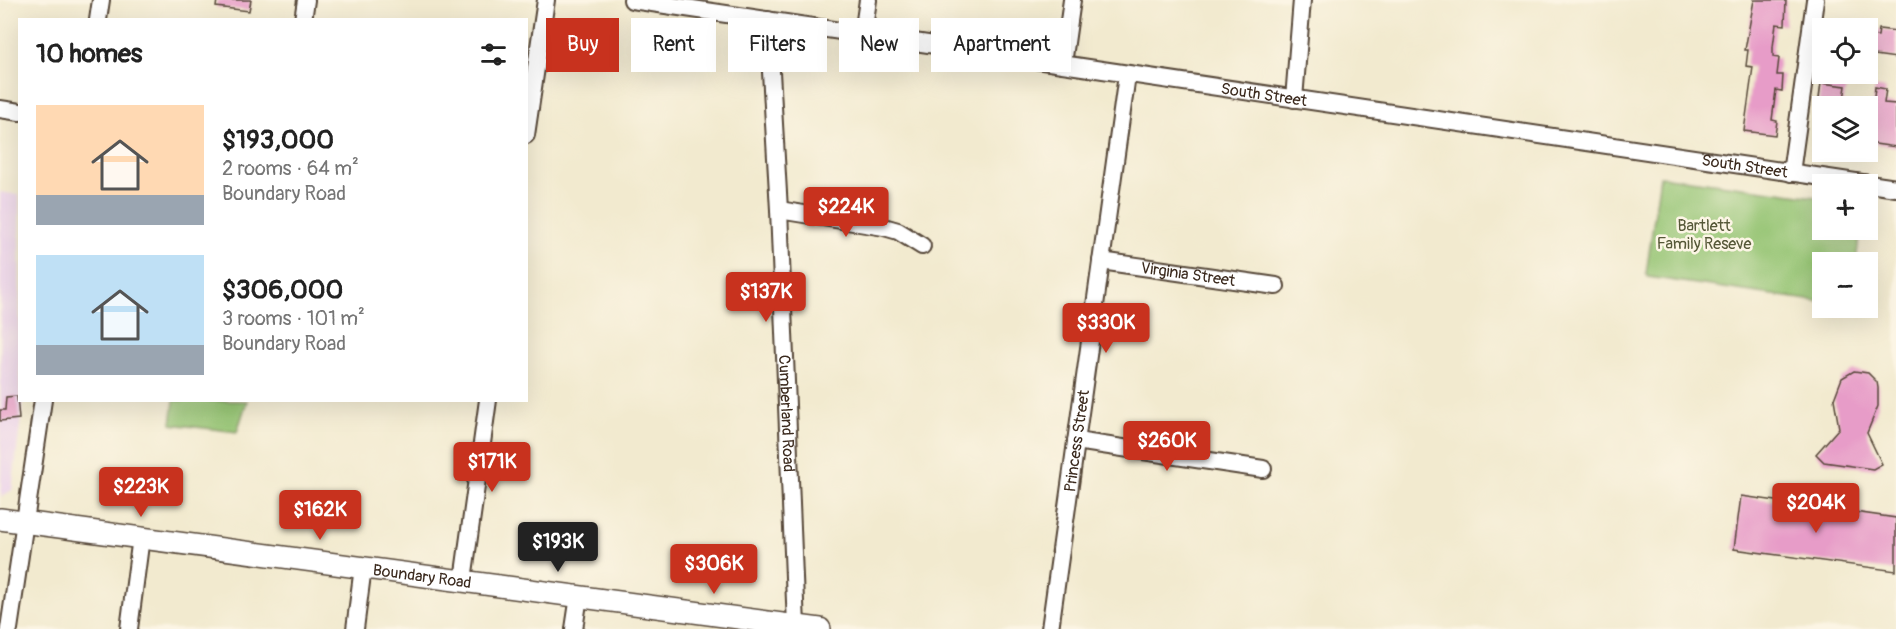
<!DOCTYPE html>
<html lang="en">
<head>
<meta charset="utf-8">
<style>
	body { margin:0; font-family:Pangolin,sans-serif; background:#f6f6f6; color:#222; height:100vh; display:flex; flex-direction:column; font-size:22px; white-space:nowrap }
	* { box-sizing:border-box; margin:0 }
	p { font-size:20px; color:#767676 }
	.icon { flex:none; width:33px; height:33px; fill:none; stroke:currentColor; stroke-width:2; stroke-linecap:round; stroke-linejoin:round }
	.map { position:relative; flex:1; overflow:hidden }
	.sheet { position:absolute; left:18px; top:18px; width:510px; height:384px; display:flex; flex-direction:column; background:#fff; border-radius:0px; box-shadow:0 6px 24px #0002 }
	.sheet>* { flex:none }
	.banner { position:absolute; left:546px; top:18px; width:570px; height:54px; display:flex; gap:12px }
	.fabs { position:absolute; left:1812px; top:18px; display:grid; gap:12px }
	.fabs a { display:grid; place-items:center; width:66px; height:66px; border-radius:0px; background:#fff; box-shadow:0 6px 24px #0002; font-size:30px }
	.price { position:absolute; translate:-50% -51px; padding:0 14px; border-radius:6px; background:#c8321e; color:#fff; font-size:20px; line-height:39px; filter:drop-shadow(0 2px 3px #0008) }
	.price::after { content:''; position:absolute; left:50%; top:36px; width:18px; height:14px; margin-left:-9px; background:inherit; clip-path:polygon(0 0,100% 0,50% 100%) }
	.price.current { background:#222; color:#fff }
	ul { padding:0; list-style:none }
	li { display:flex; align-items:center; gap:18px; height:150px; padding:0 18px }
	li span { display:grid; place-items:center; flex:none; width:168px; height:120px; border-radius:0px; color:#555 }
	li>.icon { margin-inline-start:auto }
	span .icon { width:72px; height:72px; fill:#fffc; stroke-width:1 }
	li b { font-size:26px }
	h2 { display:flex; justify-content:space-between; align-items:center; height:72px; padding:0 18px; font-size:26px }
	.pill { padding:0 21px; border-radius:0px; background:#fff; box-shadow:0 6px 24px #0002; font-size:21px; line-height:54px }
	.pill.current { background:#c8321e; color:#fff }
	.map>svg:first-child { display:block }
</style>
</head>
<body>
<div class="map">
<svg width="1896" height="629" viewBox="0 0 1896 629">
	<rect width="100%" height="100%" fill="#fcf5e5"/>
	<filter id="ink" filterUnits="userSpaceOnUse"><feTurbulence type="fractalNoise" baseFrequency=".0167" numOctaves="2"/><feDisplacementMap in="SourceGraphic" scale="12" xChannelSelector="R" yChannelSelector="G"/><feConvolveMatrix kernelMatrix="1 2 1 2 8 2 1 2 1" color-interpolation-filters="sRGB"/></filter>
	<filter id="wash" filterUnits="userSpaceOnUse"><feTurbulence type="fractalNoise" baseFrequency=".008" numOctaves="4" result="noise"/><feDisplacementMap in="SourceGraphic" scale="24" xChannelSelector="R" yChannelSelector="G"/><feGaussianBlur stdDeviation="1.35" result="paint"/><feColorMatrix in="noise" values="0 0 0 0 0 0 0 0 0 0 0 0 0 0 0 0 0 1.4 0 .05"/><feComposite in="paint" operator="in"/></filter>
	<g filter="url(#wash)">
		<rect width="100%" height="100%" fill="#f2eacf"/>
		<polygon fill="#ebd1eb" points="0,192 19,195 20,400 23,401 12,490 1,497"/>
		<g fill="#95c473" stroke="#687748" stroke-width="1.5">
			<polygon points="1660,176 1822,198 1822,230 1860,230 1856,262 1822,262 1822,302 1648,277 1646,274"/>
			<polygon points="174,401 174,400 247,401 237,432 171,424"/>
		</g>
		<g id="blocks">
			<g fill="#e79cc8">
				<polygon points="217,0 251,0 249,11 216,7"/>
				<polygon points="1754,0 1786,0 1785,25 1776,24 1773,47 1773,57 1779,58 1777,75 1783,75 1782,91 1776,90 1772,120 1777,121 1775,135 1744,131 1753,67 1746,66 1748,50 1745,50"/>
				<polygon points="1879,29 1896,31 1896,58 1868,54 1868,35 1878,36"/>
				<polygon points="1821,83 1846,86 1843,106 1818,106"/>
				<polygon points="1875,87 1886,89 1884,103 1896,104 1896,147 1868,143 1868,115 1872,115"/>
				<polygon points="1854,371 1868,373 1877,382 1878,388 1878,406 1867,433 1882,464 1873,469 1824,462 1816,454 1839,428 1834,399 1842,378"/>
				<polygon points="17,396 19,419 0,421 0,410 5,410 6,397"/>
				<polygon points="1741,496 1896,518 1896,571 1734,549"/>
			</g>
		</g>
	</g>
	<g filter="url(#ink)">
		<use href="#blocks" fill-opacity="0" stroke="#564739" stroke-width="1.5"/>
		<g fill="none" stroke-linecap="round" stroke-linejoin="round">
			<defs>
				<g id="minor">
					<path id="s1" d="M632,0L1896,188"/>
					<polyline points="98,20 101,0"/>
					<polyline points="303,20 306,0"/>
					<path id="s2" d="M768,20L779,210L796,626"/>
					<polyline points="863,34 868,0"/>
					<polyline points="1063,64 1072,0"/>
					<polyline points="1294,99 1302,0"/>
					<polyline points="0,109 20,112"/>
					<polyline points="526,135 546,0"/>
					<polyline points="1791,173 1815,0"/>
					<polyline points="779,210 884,227 898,231 922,246"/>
					<path id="s3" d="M1101,261L1276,286"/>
					<polyline points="1076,441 1263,469"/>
					<polyline points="463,580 488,400"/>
					<polyline points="9,629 43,400"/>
					<polyline points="129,629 141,537"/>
					<polyline points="355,629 363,567"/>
					<polyline points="574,629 579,596"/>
					<path id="s4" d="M1050,629L1127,75"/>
				</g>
				<g id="major">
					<path id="s5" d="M0,519L820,629"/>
				</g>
			</defs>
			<use href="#minor" stroke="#564739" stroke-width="20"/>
			<use href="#major" stroke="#564739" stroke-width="24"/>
			<use href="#minor" stroke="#fff" stroke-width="16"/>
			<use href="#major" stroke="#fff" stroke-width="21"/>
		</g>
	</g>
	<g text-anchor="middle" stroke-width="5" stroke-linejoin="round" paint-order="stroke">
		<g font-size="16" fill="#3b2a1e" stroke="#fcf5e5">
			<text dy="6" stroke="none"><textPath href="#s1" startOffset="639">South Street</textPath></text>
			<text dy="6" stroke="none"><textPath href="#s1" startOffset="1125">South Street</textPath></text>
			<text dy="6" stroke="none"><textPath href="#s3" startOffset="88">Virginia Street</textPath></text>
			<text dy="6" stroke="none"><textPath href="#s2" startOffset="394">Cumberland Road</textPath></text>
			<text dy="6" stroke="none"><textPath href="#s4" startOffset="190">Princess Street</textPath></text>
			<text dy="6" stroke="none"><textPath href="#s5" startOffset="426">Boundary Road</textPath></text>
		</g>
		<g font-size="16" fill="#565838" stroke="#fcf5e5">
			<text x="1704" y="231">Bartlett<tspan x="1704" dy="18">Family Reseve</tspan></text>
		</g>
	</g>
</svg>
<div class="fabs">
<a><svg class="icon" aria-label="locate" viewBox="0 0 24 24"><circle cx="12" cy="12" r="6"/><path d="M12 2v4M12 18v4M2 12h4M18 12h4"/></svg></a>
<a><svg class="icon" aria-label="layers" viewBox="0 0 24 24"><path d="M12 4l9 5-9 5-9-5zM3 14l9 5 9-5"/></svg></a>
<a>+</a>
<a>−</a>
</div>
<b class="price" style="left:846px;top:238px">$224K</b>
<b class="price" style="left:766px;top:323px">$137K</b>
<b class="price" style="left:1106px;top:354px">$330K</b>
<b class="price" style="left:1167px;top:472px">$260K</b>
<b class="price" style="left:492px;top:493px">$171K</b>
<b class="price" style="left:141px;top:518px">$223K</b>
<b class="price" style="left:1816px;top:534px">$204K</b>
<b class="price" style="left:320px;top:541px">$162K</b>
<b class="price current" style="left:558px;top:573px">$193K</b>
<b class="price" style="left:714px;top:595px">$306K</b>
<div class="banner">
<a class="pill current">Buy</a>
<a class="pill">Rent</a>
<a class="pill">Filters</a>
<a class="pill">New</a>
<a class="pill">Apartment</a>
</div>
<section class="sheet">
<h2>10 homes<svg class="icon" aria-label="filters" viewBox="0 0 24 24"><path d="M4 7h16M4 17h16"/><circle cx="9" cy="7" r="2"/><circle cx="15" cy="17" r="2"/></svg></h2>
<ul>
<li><span style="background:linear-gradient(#ffd9b3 75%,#9aa5b1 0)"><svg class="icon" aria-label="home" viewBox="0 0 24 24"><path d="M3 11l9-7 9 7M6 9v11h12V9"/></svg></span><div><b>$193,000</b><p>2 rooms · 64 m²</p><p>Boundary Road</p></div></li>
<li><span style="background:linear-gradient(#bfe0f5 75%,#9aa5b1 0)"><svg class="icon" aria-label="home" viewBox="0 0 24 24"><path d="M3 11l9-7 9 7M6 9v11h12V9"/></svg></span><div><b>$306,000</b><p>3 rooms · 101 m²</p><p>Boundary Road</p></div></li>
</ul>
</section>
</div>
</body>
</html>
